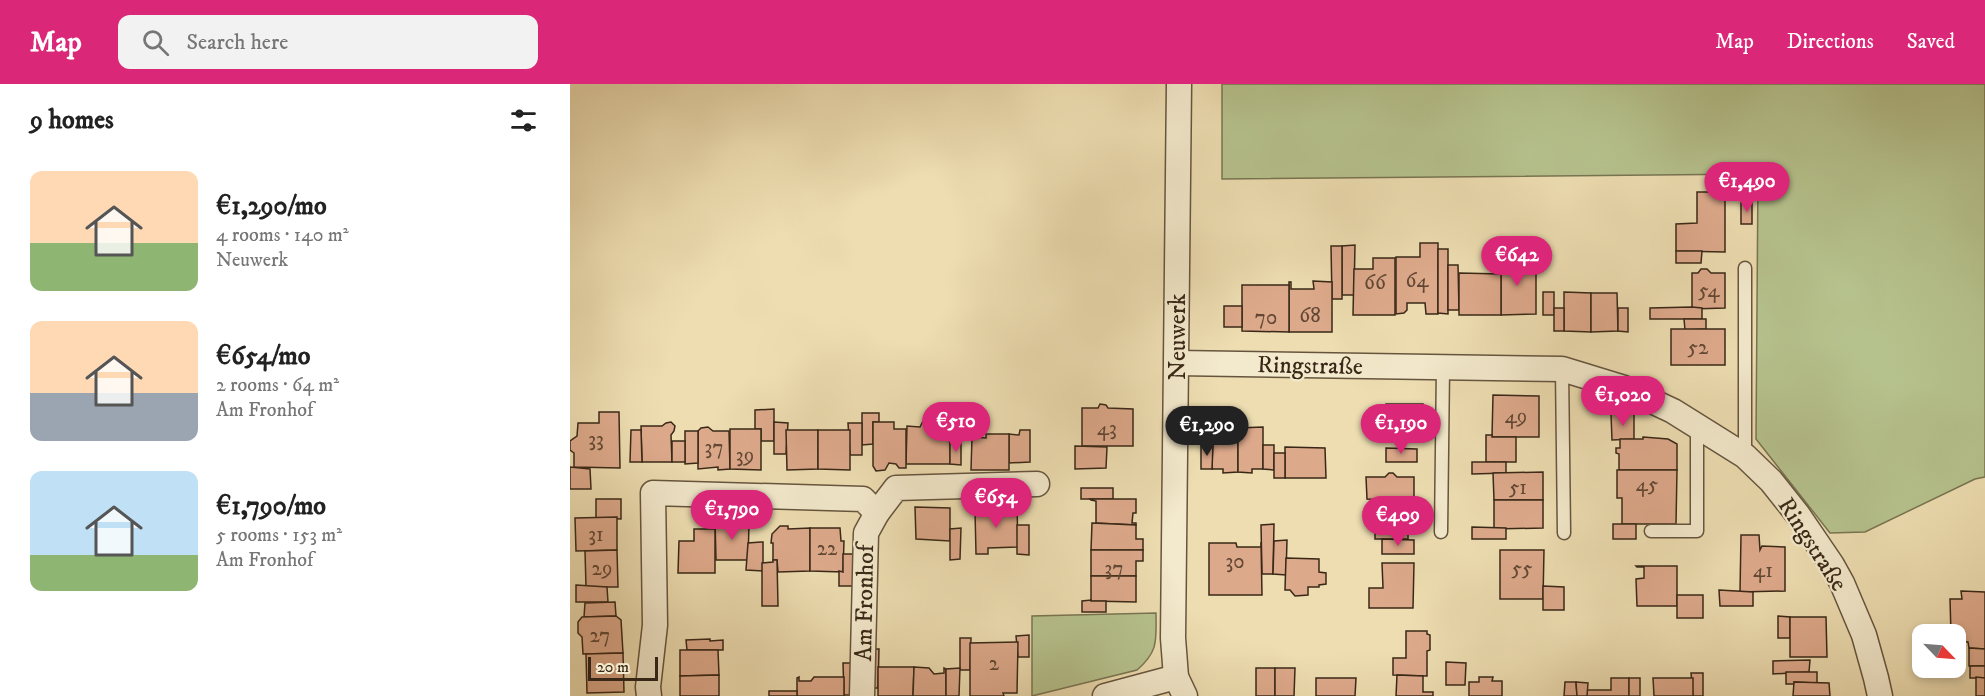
<!DOCTYPE html>
<html lang="en">
<head>
<meta charset="utf-8">
<style>
	body { margin:0; font-family:"IM FELL DW Pica",serif; background:#f2f2f2; color:#222; height:100vh; display:flex; flex-direction:column; font-size:22px; white-space:nowrap }
	* { box-sizing:border-box; margin:0 }
	p { font-size:20px; color:#767676 }
	.icon { flex:none; width:33px; height:33px; fill:none; stroke:currentColor; stroke-width:2; stroke-linecap:round; stroke-linejoin:round }
	.map { position:relative; flex:1; overflow:hidden }
	.side { display:flex; flex-direction:column; background:#fff; width:570px }
	.side>* { flex:none }
	.needle { width:39px; rotate:115deg }
	.fabs { position:absolute; left:1342px; top:540px; display:grid; gap:12px }
	.fabs a { display:grid; place-items:center; width:54px; height:54px; border-radius:12px; background:#fff; box-shadow:0 3px 9px #0003; font-size:30px }
	.scale { position:absolute; left:18px; bottom:15px; width:70px; box-sizing:border-box; padding-left:6px; border:3px solid #392817; border-top:0; font-size:16px; line-height:21px; white-space:nowrap; color:#392817; -webkit-text-stroke:4px #f3e9cc; paint-order:stroke }
	.price { position:absolute; translate:-50% -51px; padding:0 14px; border-radius:21px; background:#db2777; color:#fff; font-size:20px; line-height:39px; filter:drop-shadow(0 2px 3px #0008) }
	.price::after { content:''; position:absolute; left:50%; top:36px; width:18px; height:14px; margin-left:-9px; background:inherit; clip-path:polygon(0 0,100% 0,50% 100%) }
	.price.current { background:#222; color:#fff }
	ul { padding:0; list-style:none }
	li { display:flex; align-items:center; gap:18px; height:150px; padding:0 30px }
	li span { display:grid; place-items:center; flex:none; width:168px; height:120px; border-radius:12px; color:#555 }
	li>.icon { margin-inline-start:auto }
	span .icon { width:72px; height:72px; fill:#fffc; stroke-width:1 }
	li b { font-size:26px }
	h2 { display:flex; justify-content:space-between; align-items:center; height:72px; padding:0 30px; font-size:26px }
	header { display:flex; align-items:center; gap:36px; box-sizing:border-box; height:84px; padding:0 30px; background:#db2777; color:#fff }
	header strong { font-size:28px }
	nav { display:flex; gap:33px; margin-inline-start:auto; font-size:21px }
	.search { width:420px; height:54px; background:#f2f2f2; display:flex; align-items:center; gap:15px; box-sizing:border-box; padding:0 21px; border-radius:12px; color:#767676; font-size:22px }
	main { display:flex; flex:1; min-height:0 }
	.map>svg:first-child { display:block }
</style>
</head>
<body>
<header>
<strong>Map</strong>
<div class="search"><svg class="icon" aria-label="search" viewBox="0 0 24 24"><circle cx="10" cy="10" r="6"/><path d="M15 15l6 6"/></svg>Search here</div>
<nav><a>Map</a><a>Directions</a><a>Saved</a></nav>
</header>
<main>
<section class="side">
<h2>9 homes<svg class="icon" aria-label="filters" viewBox="0 0 24 24"><path d="M4 7h16M4 17h16"/><circle cx="9" cy="7" r="2"/><circle cx="15" cy="17" r="2"/></svg></h2>
<ul>
<li><span style="background:linear-gradient(#ffd9b3 60%,#8fb573 0)"><svg class="icon" aria-label="home" viewBox="0 0 24 24"><path d="M3 11l9-7 9 7M6 9v11h12V9"/></svg></span><div><b>€1,290/mo</b><p>4 rooms · 140 m²</p><p>Neuwerk</p></div></li>
<li><span style="background:linear-gradient(#ffd9b3 60%,#9aa5b1 0)"><svg class="icon" aria-label="home" viewBox="0 0 24 24"><path d="M3 11l9-7 9 7M6 9v11h12V9"/></svg></span><div><b>€654/mo</b><p>2 rooms · 64 m²</p><p>Am Fronhof</p></div></li>
<li><span style="background:linear-gradient(#bfe0f5 70%,#8fb573 0)"><svg class="icon" aria-label="home" viewBox="0 0 24 24"><path d="M3 11l9-7 9 7M6 9v11h12V9"/></svg></span><div><b>€1,790/mo</b><p>5 rooms · 153 m²</p><p>Am Fronhof</p></div></li>
</ul>
</section>
<div class="map">
<svg width="1415" height="612" viewBox="0 0 1415 612">
	<rect width="100%" height="100%" fill="#edddb1"/>
	<filter id="stains"><feTurbulence type="fractalNoise" baseFrequency=".00333" numOctaves="4"/><feColorMatrix values="0 0 0 0 .2 0 0 0 0 .09 0 0 0 0 .02 0 0 0 .5 -.17"/></filter>
	<radialGradient id="worn" r=".72"><stop offset=".6" stop-color="#630" stop-opacity="0"/><stop offset="1" stop-color="#630" stop-opacity=".3"/></radialGradient>
	<g fill="#b6c28d" stroke="#787552" stroke-width="1.5">
		<polygon points="652,0 1415,0 1415,393 1405,395 1295,448 1260,449 1186,355 1188,90 652,95"/>
		<path d="M586,529C586,556 589,567 567,586L462,612V532Z"/>
	</g>
	<g fill="#dda98b" stroke="#392817" stroke-width="1.5">
		<polygon points="1127,108 1155,108 1155,168 1106,167 1106,140 1127,139"/>
		<polygon points="1182,118 1182,140 1171,140 1171,119"/>
		<polygon points="850,159 868,159 868,230 856,230 855,219 837,219 837,226 834,229 826,230 826,173 850,173"/>
		<polygon points="785,161 784,211 772,211 772,162"/>
		<polygon points="761,162 772,162 772,215 762,215"/>
		<polygon points="868,165 878,165 878,230 868,229"/>
		<polygon points="1106,167 1132,167 1131,179 1106,179"/>
		<polygon points="931,171 954,171 954,185 966,185 966,230 931,231"/>
		<polygon points="803,174 825,174 825,231 783,231 784,185 803,185"/>
		<polygon points="878,181 888,181 889,226 878,226"/>
		<polygon points="1131,185 1137,185 1141,189 1155,189 1155,224 1122,225 1122,189 1128,189"/>
		<polygon points="889,189 931,190 931,231 889,231"/>
		<polygon points="743,197 762,198 762,248 719,248 719,198 721,198 721,205 744,205"/>
		<polygon points="672,201 719,201 719,248 672,247"/>
		<rect x="973" y="208" width="11" height="23"/>
		<polygon points="994,208 1021,209 1021,248 994,247"/>
		<polygon points="1021,209 1047,209 1048,247 1021,248"/>
		<rect x="654" y="222" width="18" height="21"/>
		<polygon points="1122,223 1132,224 1132,235 1080,235 1080,224"/>
		<rect x="984" y="224" width="10" height="23"/>
		<polygon points="1048,224 1058,224 1058,248 1048,247"/>
		<polygon points="1114,235 1136,235 1136,245 1115,246"/>
		<rect x="1101" y="245" width="54" height="36"/>
		<polygon points="923,311 969,312 969,353 922,353"/>
		<polygon points="530,320 536,321 538,324 563,325 563,362 512,362 512,324 528,324"/>
		<polygon points="816,320 853,320 853,355 816,356"/>
		<polygon points="204,325 204,357 191,357 191,345 185,345 185,326"/>
		<polygon points="29,328 49,328 50,384 4,383 4,369 0,366 0,357 7,352 8,339 29,339"/>
		<polygon points="292,329 309,329 309,338 303,338 303,360 292,361"/>
		<polygon points="1041,330 1064,330 1064,355 1042,356"/>
		<polygon points="354,335 362,335 366,338 376,338 380,342 381,351 376,354 377,356 380,357 380,380 336,380 337,342 350,343"/>
		<polygon points="101,338 105,342 104,347 101,351 102,378 72,378 71,342 92,342 96,339"/>
		<polygon points="204,338 218,339 216,370 204,370"/>
		<polygon points="303,338 324,338 324,345 336,345 336,384 329,384 326,380 319,379 315,386 306,387 303,382"/>
		<polygon points="278,339 292,339 292,371 280,371"/>
		<polygon points="138,343 143,347 159,347 160,385 148,386 148,383 128,385 128,347 131,344"/>
		<polygon points="643,343 668,344 668,388 653,389 653,385 642,385"/>
		<polygon points="693,343 693,385 682,385 682,389 668,388 668,344"/>
		<polygon points="160,345 191,345 191,386 160,385"/>
		<polygon points="61,346 71,346 72,378 60,378"/>
		<polygon points="216,346 248,346 248,385 217,386"/>
		<polygon points="248,346 280,346 280,386 248,385"/>
		<polygon points="450,346 460,346 460,378 439,379 439,350 449,351"/>
		<polygon points="115,347 128,347 128,379 115,380"/>
		<polygon points="416,350 439,350 439,386 401,386 402,353 416,354"/>
		<polygon points="916,351 922,351 922,353 946,353 946,378 916,378"/>
		<polygon points="1073,353 1098,355 1107,360 1107,386 1049,386 1049,370 1046,369 1046,364 1050,364 1050,355 1073,355"/>
		<polygon points="391,356 391,381 380,380 380,357"/>
		<rect x="102" y="357" width="13" height="21"/>
		<polygon points="631,361 643,361 642,385 631,385"/>
		<polygon points="693,361 704,361 704,386 693,385"/>
		<polygon points="505,362 537,363 536,384 505,385"/>
		<polygon points="715,363 755,364 756,394 715,394"/>
		<polygon points="816,364 847,365 847,378 816,378"/>
		<rect x="704" y="369" width="11" height="25"/>
		<polygon points="902,378 936,378 936,389 902,390"/>
		<polygon points="0,383 20,385 21,405 0,405"/>
		<polygon points="1047,386 1107,386 1106,440 1052,440 1052,414 1047,414"/>
		<polygon points="973,388 973,416 924,416 923,389"/>
		<polygon points="819,389 823,389 827,393 844,393 844,441 814,441 814,416 797,415 796,393 815,393"/>
		<rect x="511" y="404" width="32" height="11"/>
		<polygon points="26,415 51,415 51,435 26,434"/>
		<polygon points="520,415 566,415 566,429 563,429 562,439 566,439 566,441 526,439 526,417 521,416"/>
		<polygon points="924,416 973,416 973,444 924,445"/>
		<polygon points="345,423 380,424 380,457 346,455"/>
		<polygon points="426,423 447,423 448,463 418,464 418,470 406,470 405,427 425,427"/>
		<polygon points="47,433 47,466 6,467 5,434"/>
		<polygon points="161,436 161,440 179,440 178,476 146,476 145,437"/>
		<polygon points="522,439 566,441 566,455 573,455 573,466 521,466"/>
		<polygon points="704,440 703,490 692,490 691,441"/>
		<polygon points="814,440 814,441 838,441 838,455 805,455 805,441"/>
		<rect x="1043" y="440" width="23" height="15"/>
		<polygon points="447,441 459,441 459,471 447,470"/>
		<polygon points="210,442 218,442 218,445 240,444 240,487 208,488 207,476 203,476 203,459 201,459 202,450"/>
		<polygon points="902,443 936,444 936,455 902,455"/>
		<polygon points="240,444 270,444 271,457 274,457 273,488 240,487"/>
		<polygon points="391,444 390,475 380,476 380,445"/>
		<polygon points="124,445 145,445 145,489 108,489 109,457 124,457"/>
		<polygon points="1171,451 1189,451 1190,466 1192,462 1215,463 1215,507 1170,508"/>
		<polygon points="812,455 844,456 844,470 812,470"/>
		<polygon points="717,456 716,491 703,490 704,457"/>
		<polygon points="191,458 193,458 193,487 176,486 178,459"/>
		<polygon points="691,458 692,511 639,511 639,459 666,459 667,463 691,463"/>
		<polygon points="47,466 48,503 16,503 15,467"/>
		<polygon points="521,466 573,466 573,477 566,477 566,492 521,492"/>
		<polygon points="930,466 974,466 973,515 930,515"/>
		<polygon points="273,470 288,470 288,502 269,502 269,487 273,488"/>
		<polygon points="716,474 749,475 749,488 756,489 756,500 749,501 749,503 738,503 738,511 725,512 720,506 715,506"/>
		<polygon points="203,476 207,476 208,522 192,522 192,479 203,478"/>
		<polygon points="812,479 844,479 843,524 799,524 799,504 813,504"/>
		<polygon points="1066,482 1107,482 1107,522 1067,522 1066,495 1074,494 1074,483 1067,483"/>
		<polygon points="521,492 566,492 566,518 521,517"/>
		<polygon points="6,501 37,503 38,518 6,518"/>
		<polygon points="973,502 994,503 994,526 973,526"/>
		<polygon points="1149,506 1183,508 1183,522 1150,522"/>
		<polygon points="1391,507 1415,508 1415,565 1399,564 1398,558 1386,557 1386,550 1381,550 1380,515 1392,515"/>
		<rect x="1107" y="511" width="26" height="23"/>
		<polygon points="521,516 521,517 536,517 536,528 512,528 512,517"/>
		<polygon points="45,518 46,532 14,533 15,519"/>
		<polygon points="46,532 51,536 53,569 13,570 12,553 8,549 8,538 12,533"/>
		<polygon points="1208,532 1220,533 1220,554 1208,554"/>
		<polygon points="1220,533 1256,533 1257,573 1220,573"/>
		<polygon points="836,547 857,547 857,550 860,551 860,566 857,567 857,592 823,591 823,574 836,574"/>
		<polygon points="459,551 459,573 448,573 446,552"/>
		<polygon points="390,554 401,554 400,586 390,586"/>
		<polygon points="140,555 140,557 153,556 153,566 117,566 116,556"/>
		<polygon points="448,558 447,609 433,609 434,612 400,612 400,559"/>
		<polygon points="1399,564 1415,565 1415,582 1399,582"/>
		<polygon points="298,565 309,565 308,604 298,604"/>
		<polygon points="110,566 148,566 149,591 110,592"/>
		<polygon points="53,569 54,608 17,609 16,570"/>
		<polygon points="1240,576 1239,588 1203,590 1203,577"/>
		<polygon points="876,578 896,579 895,601 876,601"/>
		<polygon points="273,579 287,579 287,611 274,611"/>
		<rect x="1400" y="582" width="15" height="12"/>
		<polygon points="308,583 344,583 343,612 308,612"/>
		<polygon points="344,583 359,584 364,590 374,589 374,584 376,585 376,612 343,612"/>
		<polygon points="390,584 389,612 376,612 376,585"/>
		<rect x="686" y="584" width="19" height="28"/>
		<polygon points="705,584 725,584 724,612 705,612"/>
		<polygon points="1216,588 1247,588 1247,599 1224,598 1224,600 1216,600"/>
		<polygon points="1121,589 1133,589 1133,612 1123,612"/>
		<polygon points="149,591 149,612 110,612 110,592"/>
		<polygon points="827,591 853,592 853,608 863,608 863,612 826,612"/>
		<polygon points="229,593 229,597 241,597 244,593 274,593 274,612 227,612 227,594"/>
		<polygon points="909,593 923,593 922,597 932,597 932,612 899,612 899,598 909,598"/>
		<polygon points="1406,593 1415,594 1415,612 1406,612"/>
		<polygon points="746,594 786,594 785,612 746,612"/>
		<polygon points="1041,594 1059,594 1059,612 1017,612 1017,606 1041,606"/>
		<rect x="1059" y="594" width="11" height="18"/>
		<polygon points="1083,594 1123,594 1123,612 1084,612"/>
		<polygon points="995,598 1006,598 1007,612 994,612"/>
		<polygon points="1006,598 1018,599 1017,612 1007,612"/>
		<polygon points="1224,598 1259,599 1260,612 1223,612"/>
		<rect x="199" y="607" width="28" height="5"/>
	</g>
	<g fill="none" stroke-linecap="round" stroke-linejoin="round">
		<defs>
			<g id="lane">
				<polyline points="992,285 994,449"/>
				<polyline points="1175,372 1175,184"/>
				<polyline points="1081,447 1127,447 1127,342"/>
				<polyline points="871,448 873,283"/>
			</g>
			<g id="street">
				<polyline points="609,0 603,554 606,593 615,612"/>
				<polyline points="607,279 992,285 1054,304 1103,327 1175,372 1201,397 1228,431 1262,481 1272,499 1294,551 1306,594 1310,612"/>
				<polyline points="307,429 326,404 467,400"/>
				<polyline points="79,612 78,603 85,541 83,409 293,415 307,429 296,449 292,612"/>
				<polyline points="535,612 606,593"/>
			</g>
		</defs>
		<use href="#lane" stroke="#66553e" stroke-width="15"/>
		<use href="#street" stroke="#66553e" stroke-width="27"/>
		<use href="#lane" stroke="#f3e9cc" stroke-width="12"/>
		<use href="#street" stroke="#f3e9cc" stroke-width="24"/>
	</g>
	<g text-anchor="middle" stroke-width="4.5" stroke-linejoin="round" paint-order="stroke">
		<g font-size="21" fill="#624834">
			<text x="847" y="203">64</text>
			<text x="805" y="205">66</text>
			<text x="1139" y="213">54</text>
			<text x="740" y="238">68</text>
			<text x="696" y="240">70</text>
			<text x="1128" y="270">52</text>
			<text x="946" y="339">49</text>
			<text x="537" y="351">43</text>
			<text x="26" y="362">33</text>
			<text x="144" y="370">37</text>
			<text x="175" y="378">39</text>
			<text x="1077" y="407">45</text>
			<text x="948" y="410">51</text>
			<text x="26" y="457">31</text>
			<text x="257" y="471">22</text>
			<text x="665" y="484">30</text>
			<text x="32" y="491">29</text>
			<text x="544" y="491">37</text>
			<text x="952" y="491">55</text>
			<text x="1193" y="493">41</text>
			<text x="30" y="558">27</text>
			<text x="424" y="586">2</text>
		</g>
		<g font-size="24" fill="#392817" stroke="#f3e9cc">
			<text transform="translate(607 253) rotate(-90)" y="8">Neuwerk</text>
			<text transform="translate(740 281) rotate(1)" y="8">Ringstraße</text>
			<text transform="translate(1243 460) rotate(57)" y="8">Ringstraße</text>
			<text transform="translate(294 519) rotate(-89)" y="8">Am Fronhof</text>
		</g>
	</g>
	<rect width="100%" height="100%" filter="url(#stains)"/>
	<rect width="100%" height="100%" fill="url(#worn)"/>
</svg>
<div class="fabs">
<a><svg class="needle" viewBox="-14 -14 28 28"><path d="M0-13l5 13h-10z" fill="#e53935"/><path d="M0 13l5-13h-10z" fill="#767676"/></svg></a>
</div>
<div class="scale">20 m</div>
<b class="price" style="left:1177px;top:129px">€1,490</b>
<b class="price" style="left:947px;top:203px">€642</b>
<b class="price" style="left:1053px;top:343px">€1,020</b>
<b class="price" style="left:386px;top:369px">€510</b>
<b class="price" style="left:831px;top:371px">€1,190</b>
<b class="price current" style="left:637px;top:373px">€1,290</b>
<b class="price" style="left:426px;top:445px">€654</b>
<b class="price" style="left:162px;top:457px">€1,790</b>
<b class="price" style="left:828px;top:463px">€409</b>
</div>
</main>
</body>
</html>
